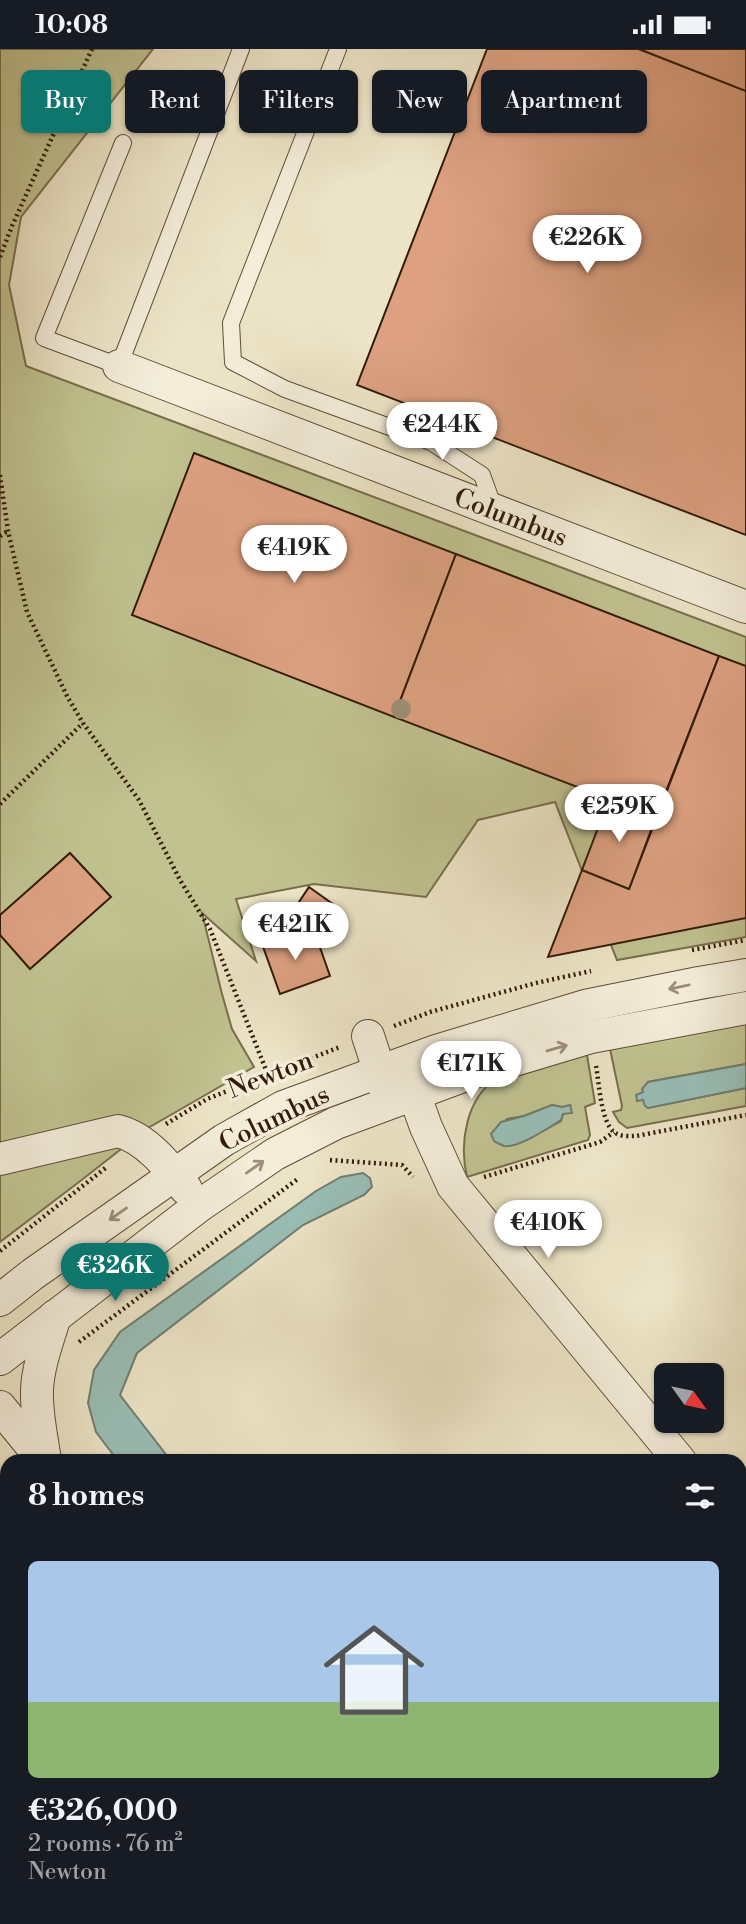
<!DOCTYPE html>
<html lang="en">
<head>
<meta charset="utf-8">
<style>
	body { margin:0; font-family:"Libre Bodoni",serif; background:#242831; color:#f1f3f6; height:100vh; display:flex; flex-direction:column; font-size:26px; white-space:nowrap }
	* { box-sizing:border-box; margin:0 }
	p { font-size:23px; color:#9ea1a6 }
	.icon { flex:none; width:38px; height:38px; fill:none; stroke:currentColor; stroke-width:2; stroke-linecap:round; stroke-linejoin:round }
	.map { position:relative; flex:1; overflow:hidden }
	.side { position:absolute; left:0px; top:1405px; width:747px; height:471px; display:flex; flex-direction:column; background:#171b24; border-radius:21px 21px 0 0; box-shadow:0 2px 5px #0004 }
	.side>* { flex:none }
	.top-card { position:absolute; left:21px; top:21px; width:705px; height:63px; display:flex; gap:14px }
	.needle { width:46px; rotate:123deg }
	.tools { position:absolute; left:654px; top:1314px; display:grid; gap:14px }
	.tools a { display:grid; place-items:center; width:70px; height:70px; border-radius:10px; background:#171b24; box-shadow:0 2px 5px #0004; font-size:35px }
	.price { position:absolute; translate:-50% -60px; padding:0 16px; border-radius:24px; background:#fff; color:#222; font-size:23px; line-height:46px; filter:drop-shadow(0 2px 4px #0008) }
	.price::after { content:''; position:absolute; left:50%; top:42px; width:21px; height:16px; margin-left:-10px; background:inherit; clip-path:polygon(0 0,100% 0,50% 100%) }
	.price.active { background:#0f766e; color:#fff }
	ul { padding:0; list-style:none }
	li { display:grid; align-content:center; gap:14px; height:371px; padding:0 28px }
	li span { display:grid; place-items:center; height:217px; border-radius:10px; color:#555 }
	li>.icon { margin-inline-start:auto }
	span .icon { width:126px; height:126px; fill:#fffc; stroke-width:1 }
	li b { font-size:30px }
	h2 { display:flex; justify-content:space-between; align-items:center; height:84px; padding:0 28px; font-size:30px }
	.chip { padding:0 24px; border-radius:10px; background:#171b24; box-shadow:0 2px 5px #0004; font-size:24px; line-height:63px }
	.chip.active { background:#0f766e; color:#fff }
	.status { display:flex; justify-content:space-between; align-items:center; height:49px; padding:0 35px; background:#171b24; direction:ltr }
	.status svg { height:19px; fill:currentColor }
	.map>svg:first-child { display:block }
</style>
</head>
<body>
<div class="status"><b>10:08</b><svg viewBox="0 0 49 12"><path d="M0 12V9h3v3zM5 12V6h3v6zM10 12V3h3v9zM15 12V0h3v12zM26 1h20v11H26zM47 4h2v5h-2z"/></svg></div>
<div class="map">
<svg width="746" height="1875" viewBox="0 0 746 1875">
	<rect width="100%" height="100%" fill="#ece4c6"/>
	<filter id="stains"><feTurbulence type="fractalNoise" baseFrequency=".00286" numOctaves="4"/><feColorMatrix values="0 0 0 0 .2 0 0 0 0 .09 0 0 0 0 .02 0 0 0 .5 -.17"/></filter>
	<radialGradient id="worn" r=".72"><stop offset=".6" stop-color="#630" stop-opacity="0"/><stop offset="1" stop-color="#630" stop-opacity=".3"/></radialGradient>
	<g fill="#c0c290" stroke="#796e4c" stroke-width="2" fill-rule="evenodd">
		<polygon points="0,0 153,0 21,168 9,236 26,317 746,588 746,888 617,911 555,753 478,771 426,848 314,835 236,850 256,912 202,864 222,945 232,980 254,1018 148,1079 79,1133 0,1193"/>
		<path d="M746,970V1015L648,1033C643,1044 642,1049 648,1059L746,1039V1057L627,1079L619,1073L613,1063L621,1061L622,1057L609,995Z"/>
		<path d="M586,1000L595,1054L585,1058L590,1086L588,1091L467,1128C459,1094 466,1049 497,1029C504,1025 515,1023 523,1020C544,1014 565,1007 586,1000ZM552,1056L562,1058L570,1057L563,1065L561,1072C549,1078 520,1097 506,1097C501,1097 500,1095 496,1092L493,1085L507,1070L524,1067Z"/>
	</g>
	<g fill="#99beb6" stroke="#707d70" stroke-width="2">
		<polygon points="746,1015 746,1039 648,1059 645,1057 643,1051 637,1052 636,1046 643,1043 642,1040 648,1033"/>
		<path d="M552,1056L562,1058L570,1056L572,1064L563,1065L561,1071C548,1079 519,1099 504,1097C502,1096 495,1093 494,1092L491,1085L501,1073L524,1067Z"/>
		<polygon points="363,1124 370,1129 372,1138 364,1146 303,1176 137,1304 120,1346 171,1412 118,1412 96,1383 88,1354 94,1321 120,1283 316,1142 341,1128"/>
		<polygon points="666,1869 721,1869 733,1875 684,1875"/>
	</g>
	<g fill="#dda181" stroke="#321b07" stroke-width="2">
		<polygon points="487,0 639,0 746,42 746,486 357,336"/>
		<polygon points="639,0 746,0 746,42"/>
		<polygon points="194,404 456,505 394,668 132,566"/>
		<polygon points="456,505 719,607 656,768 394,668"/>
		<polygon points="719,607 746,617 746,869 548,908 582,821 629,840"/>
		<polygon points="609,750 656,768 629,840 582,821"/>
		<polygon points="70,804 111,848 30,920 0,886 0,866"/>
		<polygon points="309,838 337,858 322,878 295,859"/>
		<polygon points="287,883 293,898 317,890 330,927 280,945 261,892"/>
		<polygon points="0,1757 7,1766 7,1869 88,1869 92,1875 0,1875"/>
	</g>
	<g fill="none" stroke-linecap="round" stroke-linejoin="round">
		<defs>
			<g id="service">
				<polyline points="338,0 231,274 233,313 285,340 431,393 482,426 494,459"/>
				<polyline points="123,94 44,289 119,317 241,0"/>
			</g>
			<g id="minor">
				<polyline points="119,317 746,558"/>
				<polyline points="368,987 386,1042"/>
				<polyline points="407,1025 426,1078 453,1137 680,1412"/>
				<path d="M0,1110L118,1082C146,1089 168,1117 186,1140"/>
				<polyline points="0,1251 33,1225 224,1091 283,1058 436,1002 585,957 699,934 746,926"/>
				<polyline points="0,1310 199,1157 275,1105 336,1074 471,1024 591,988 746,959"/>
				<polyline points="0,1358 44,1412"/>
				<path d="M45,1412C42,1389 36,1365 37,1341C38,1316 48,1291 55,1267"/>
				<polyline points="740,1485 746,1492"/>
				<polyline points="0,1629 7,1638"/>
				<polyline points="0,1663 7,1671"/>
				<polyline points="196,1869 203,1875"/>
				<polyline points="513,1869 526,1875"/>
			</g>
		</defs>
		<use href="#service" stroke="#604d37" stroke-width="18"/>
		<use href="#minor" stroke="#604d37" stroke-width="34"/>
		<g stroke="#321b07" stroke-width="4.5" stroke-dasharray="2 3.5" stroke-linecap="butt">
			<polyline points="0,208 12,177 92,0"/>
			<polyline points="0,426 8,482 27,563 68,649 83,674 139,751 180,831 210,880 268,1026"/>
			<polyline points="0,487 8,482"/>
			<polyline points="0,755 83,674"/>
			<polyline points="692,901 746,891"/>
			<polyline points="394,977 430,963 536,934 591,922"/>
			<path d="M596,1017C599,1033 601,1073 614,1083C620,1088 629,1087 636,1087L746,1066"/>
			<polyline points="166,1075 207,1050 340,998"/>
			<polyline points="330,1111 402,1116 413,1128"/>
			<polyline points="484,1128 600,1093 614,1083"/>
			<polyline points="0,1202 108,1117"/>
			<polyline points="79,1293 299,1129"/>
			<polyline points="0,1492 7,1501"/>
		</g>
		<use href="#service" stroke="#f3edda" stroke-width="16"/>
		<use href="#minor" stroke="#f3edda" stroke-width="32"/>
	</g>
	<circle fill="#9d9174" cx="401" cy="660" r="10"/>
	<defs><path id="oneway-shaft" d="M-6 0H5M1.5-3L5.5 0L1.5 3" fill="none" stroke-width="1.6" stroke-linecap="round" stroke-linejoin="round" transform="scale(1.75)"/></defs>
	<g stroke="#9c8e7b">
		<use href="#oneway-shaft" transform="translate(679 938) rotate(168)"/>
		<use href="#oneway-shaft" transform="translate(557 999) rotate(-16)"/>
		<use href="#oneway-shaft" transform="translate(255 1118) rotate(-35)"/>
		<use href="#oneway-shaft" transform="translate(118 1165) rotate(145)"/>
	</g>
	<g text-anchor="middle" stroke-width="7" stroke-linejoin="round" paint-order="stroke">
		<g font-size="26" fill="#321b07" stroke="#f3edda">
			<text transform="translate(511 468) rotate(21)" y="9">Columbus</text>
			<text transform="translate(270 1025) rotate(-21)" y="9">Newton</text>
			<text transform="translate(274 1069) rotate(-26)" y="9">Columbus</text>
		</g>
	</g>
	<rect width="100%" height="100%" filter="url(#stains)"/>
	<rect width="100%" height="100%" fill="url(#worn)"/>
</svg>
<div class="tools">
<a><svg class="needle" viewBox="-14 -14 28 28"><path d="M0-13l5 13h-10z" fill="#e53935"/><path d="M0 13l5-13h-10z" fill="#9ea1a6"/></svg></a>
</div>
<b class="price" style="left:587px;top:226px">€226K</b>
<b class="price" style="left:442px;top:413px">€244K</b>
<b class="price" style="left:294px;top:536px">€419K</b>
<b class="price" style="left:619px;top:795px">€259K</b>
<b class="price" style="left:295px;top:913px">€421K</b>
<b class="price" style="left:471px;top:1052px">€171K</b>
<b class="price" style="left:548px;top:1211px">€410K</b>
<b class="price active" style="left:115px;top:1254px">€326K</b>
<div class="top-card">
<a class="chip active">Buy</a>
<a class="chip">Rent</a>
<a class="chip">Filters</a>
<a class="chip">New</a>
<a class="chip">Apartment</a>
</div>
<section class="side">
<h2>8 homes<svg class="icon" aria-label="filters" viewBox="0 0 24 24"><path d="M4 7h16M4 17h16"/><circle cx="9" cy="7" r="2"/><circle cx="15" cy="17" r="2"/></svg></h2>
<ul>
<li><span style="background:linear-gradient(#a9c7e8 65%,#8fb573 0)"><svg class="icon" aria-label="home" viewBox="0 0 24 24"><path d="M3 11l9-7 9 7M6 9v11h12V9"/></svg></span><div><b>€326,000</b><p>2 rooms · 76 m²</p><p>Newton</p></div></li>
</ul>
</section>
</div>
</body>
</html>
